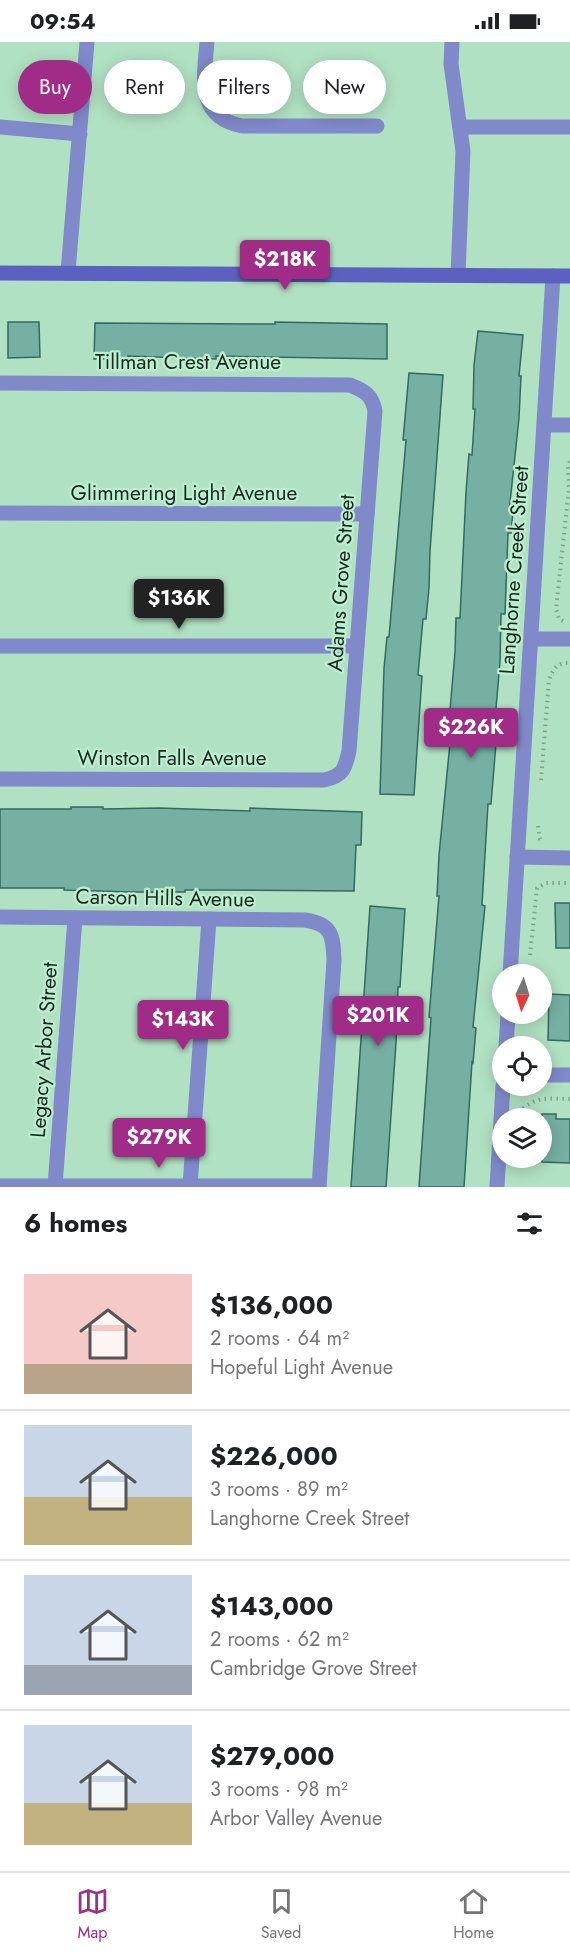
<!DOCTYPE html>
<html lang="en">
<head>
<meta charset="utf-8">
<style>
	body { margin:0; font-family:Jost,sans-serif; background:#f2f2f2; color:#202124; height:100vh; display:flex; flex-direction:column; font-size:22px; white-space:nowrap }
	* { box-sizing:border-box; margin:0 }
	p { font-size:20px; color:#757577 }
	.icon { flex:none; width:33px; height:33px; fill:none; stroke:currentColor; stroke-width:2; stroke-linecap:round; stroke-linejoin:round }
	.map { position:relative; height:1145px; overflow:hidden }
	.drawer { display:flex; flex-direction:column; background:#fff; flex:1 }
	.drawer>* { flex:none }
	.banner { position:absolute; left:18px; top:18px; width:534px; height:54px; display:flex; gap:12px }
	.needle { width:39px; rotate:184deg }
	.buttons { position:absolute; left:492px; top:922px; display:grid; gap:12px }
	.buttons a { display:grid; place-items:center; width:60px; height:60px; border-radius:50%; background:#fff; box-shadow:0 3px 15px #0003; font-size:30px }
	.price { position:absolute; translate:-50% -51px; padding:0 14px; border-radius:6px; background:#a02c87; color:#fff; font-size:20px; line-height:39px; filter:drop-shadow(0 2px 3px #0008) }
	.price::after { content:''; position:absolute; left:50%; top:36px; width:18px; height:14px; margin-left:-9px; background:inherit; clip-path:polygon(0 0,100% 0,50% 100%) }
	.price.current { background:#222; color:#fff }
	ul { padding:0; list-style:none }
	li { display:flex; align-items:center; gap:18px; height:150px; padding:0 24px }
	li+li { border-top:2px solid #e0e0e0 }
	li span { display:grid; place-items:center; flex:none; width:168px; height:120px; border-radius:0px; color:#555 }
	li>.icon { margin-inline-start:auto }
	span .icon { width:72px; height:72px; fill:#fffc; stroke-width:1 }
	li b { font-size:26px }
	h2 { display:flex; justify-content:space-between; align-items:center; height:72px; padding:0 24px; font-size:26px }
	.pill { padding:0 21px; border-radius:27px; background:#fff; box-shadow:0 3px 15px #0003; font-size:21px; line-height:54px }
	.pill.current { background:#a02c87; color:#fff }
	.status { display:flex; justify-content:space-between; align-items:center; height:42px; padding:0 30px; background:#fff; direction:ltr }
	.status svg { height:16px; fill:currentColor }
	.menu { display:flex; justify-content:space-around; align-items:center; height:84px; border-top:2px solid #e0e0e0; background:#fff; font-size:16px; color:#757577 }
	.menu a { display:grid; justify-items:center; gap:3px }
	.menu .current { color:#a02c87 }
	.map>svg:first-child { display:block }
</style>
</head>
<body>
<div class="status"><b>09:54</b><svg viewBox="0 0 49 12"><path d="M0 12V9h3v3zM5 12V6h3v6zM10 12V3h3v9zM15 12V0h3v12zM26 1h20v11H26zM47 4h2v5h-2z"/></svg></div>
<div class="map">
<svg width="570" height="1145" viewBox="0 0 570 1145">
	<rect width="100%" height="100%" fill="#b1e1c3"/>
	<g fill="#75b0a2" stroke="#316b5f" stroke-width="1.5">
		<polygon points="8,280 39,280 40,315 8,316"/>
		<polygon points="275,280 387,282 387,317 216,314 216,317 128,314 128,317 94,317 95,281 275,282"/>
		<polygon points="478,289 523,293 519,334 521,334 519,376 509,470 513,470 511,491 508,491 505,572 501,572 500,620 493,701 496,701 491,762 488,762 482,863 485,864 473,985 476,986 473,1021 472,1020 464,1145 419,1145 431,976 429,975 439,854 437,854 439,813 451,691 448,691 455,610 456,576 460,576 466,450 469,412 472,413 475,367 473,367 474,323"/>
		<polygon points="409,331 443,333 430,509 429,546 426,577 423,577 418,633 422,634 414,753 380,752 384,626 387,595 389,595 406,398 403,398"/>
		<polygon points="71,765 103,765 103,767 159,766 250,769 250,766 362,770 361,803 356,803 354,849 220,848 185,848 185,850 132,850 64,848 64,846 0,846 0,767 71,767"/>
		<polygon points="555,861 570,861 570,906 556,906"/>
		<polygon points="370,864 405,867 400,945 398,945 396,1001 386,1145 351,1145"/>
		<polygon points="549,952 570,953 570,999 548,998"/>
		<polygon points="542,1072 556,1072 556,1077 570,1077 570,1121 542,1120"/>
	</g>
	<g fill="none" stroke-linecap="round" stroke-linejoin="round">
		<g stroke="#7ca28b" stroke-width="4" stroke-dasharray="1.5 4.5" stroke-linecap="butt">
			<polyline points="563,579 559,577 556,567 569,446 568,425 570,419"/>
			<path d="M541,738L549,638C553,627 557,620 570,621"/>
			<polyline points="538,784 540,797 543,799"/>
			<polyline points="530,913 537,846 546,841 570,841"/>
			<path d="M519,1071C534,1053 549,1057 570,1057"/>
		</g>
		<g stroke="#8089ca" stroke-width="15">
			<path d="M207,0C204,37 196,75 242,84H377"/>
			<polyline points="452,0 451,22 463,109 458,233"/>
			<polyline points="0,85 80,92"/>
			<polyline points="460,85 570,85"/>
			<polyline points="68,230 87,0"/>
			<path d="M0,341L350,343C365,349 372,353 375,369L349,709C345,727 343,734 324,738L0,737"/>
			<polyline points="544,383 570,383"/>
			<polyline points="0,471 367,472"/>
			<polyline points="531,597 570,597"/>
			<polyline points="0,604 357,604"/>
			<polyline points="517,815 570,816"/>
			<path d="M0,875L305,878C332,882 333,893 334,918L319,1145"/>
			<polyline points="510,933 553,234"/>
			<polyline points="506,1005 508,972"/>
			<polyline points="542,1033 570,1033"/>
			<polyline points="0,1144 319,1144"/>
			<polyline points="55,1144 75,876"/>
			<polyline points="190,1144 209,877"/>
			<polyline points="497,1145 503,1044"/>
		</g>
		<polyline stroke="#5c61c1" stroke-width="15" points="0,231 570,234"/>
	</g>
	<g text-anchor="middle" stroke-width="4.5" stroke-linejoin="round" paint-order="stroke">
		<g font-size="21" fill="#172a1f" stroke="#beeed0">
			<text x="188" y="327">Tillman Crest Avenue</text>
			<text x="184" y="458">Glimmering Light Avenue</text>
			<text transform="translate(514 528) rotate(-86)" y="7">Langhorne Creek Street</text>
			<text transform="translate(341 541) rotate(-86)" y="7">Adams Grove Street</text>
			<text x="172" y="723">Winston Falls Avenue</text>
			<text transform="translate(165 856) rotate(1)" y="7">Carson Hills Avenue</text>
			<text transform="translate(44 1008) rotate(-86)" y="7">Legacy Arbor Street</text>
		</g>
	</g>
</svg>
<div class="buttons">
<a><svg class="needle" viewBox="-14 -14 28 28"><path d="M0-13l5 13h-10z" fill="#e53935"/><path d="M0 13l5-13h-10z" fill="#757577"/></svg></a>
<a><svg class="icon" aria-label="locate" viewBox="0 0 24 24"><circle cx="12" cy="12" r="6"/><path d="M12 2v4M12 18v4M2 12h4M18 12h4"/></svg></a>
<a><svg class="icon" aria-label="layers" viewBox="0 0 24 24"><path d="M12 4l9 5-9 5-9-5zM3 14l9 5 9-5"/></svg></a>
</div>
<b class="price" style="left:285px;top:249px">$218K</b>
<b class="price current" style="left:179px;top:588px">$136K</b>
<b class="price" style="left:471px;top:717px">$226K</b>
<b class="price" style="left:378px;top:1005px">$201K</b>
<b class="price" style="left:183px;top:1009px">$143K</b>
<b class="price" style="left:159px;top:1127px">$279K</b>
<div class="banner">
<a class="pill current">Buy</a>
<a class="pill">Rent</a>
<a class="pill">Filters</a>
<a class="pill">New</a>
</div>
</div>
<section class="drawer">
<h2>6 homes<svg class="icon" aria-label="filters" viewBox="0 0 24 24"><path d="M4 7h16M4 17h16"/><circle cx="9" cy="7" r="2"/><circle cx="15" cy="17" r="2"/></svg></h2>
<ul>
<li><span style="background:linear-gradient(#f6c9c9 75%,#b9a48a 0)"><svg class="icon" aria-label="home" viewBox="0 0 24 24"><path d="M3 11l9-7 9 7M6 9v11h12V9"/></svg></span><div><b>$136,000</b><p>2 rooms · 64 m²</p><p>Hopeful Light Avenue</p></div></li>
<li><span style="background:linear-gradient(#c9d6e8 60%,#c2b280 0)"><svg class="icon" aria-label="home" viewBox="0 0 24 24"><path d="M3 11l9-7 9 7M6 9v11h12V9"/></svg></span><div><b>$226,000</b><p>3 rooms · 89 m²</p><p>Langhorne Creek Street</p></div></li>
<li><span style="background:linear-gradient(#c9d6e8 75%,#9aa5b1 0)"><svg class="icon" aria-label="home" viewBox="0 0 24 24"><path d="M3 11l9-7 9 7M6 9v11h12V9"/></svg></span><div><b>$143,000</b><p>2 rooms · 62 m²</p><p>Cambridge Grove Street</p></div></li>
<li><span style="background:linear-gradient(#c9d6e8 65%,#c2b280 0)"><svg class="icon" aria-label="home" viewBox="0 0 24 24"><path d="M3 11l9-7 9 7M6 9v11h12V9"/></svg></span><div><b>$279,000</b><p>3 rooms · 98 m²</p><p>Arbor Valley Avenue</p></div></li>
</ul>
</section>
<nav class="menu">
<a class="current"><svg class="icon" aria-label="map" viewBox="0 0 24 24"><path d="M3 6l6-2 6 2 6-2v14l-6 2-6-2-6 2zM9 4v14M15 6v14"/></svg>Map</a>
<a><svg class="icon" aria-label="saved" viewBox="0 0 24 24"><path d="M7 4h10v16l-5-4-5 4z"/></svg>Saved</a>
<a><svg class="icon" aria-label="home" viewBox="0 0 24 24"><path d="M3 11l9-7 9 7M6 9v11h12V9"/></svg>Home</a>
</nav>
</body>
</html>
